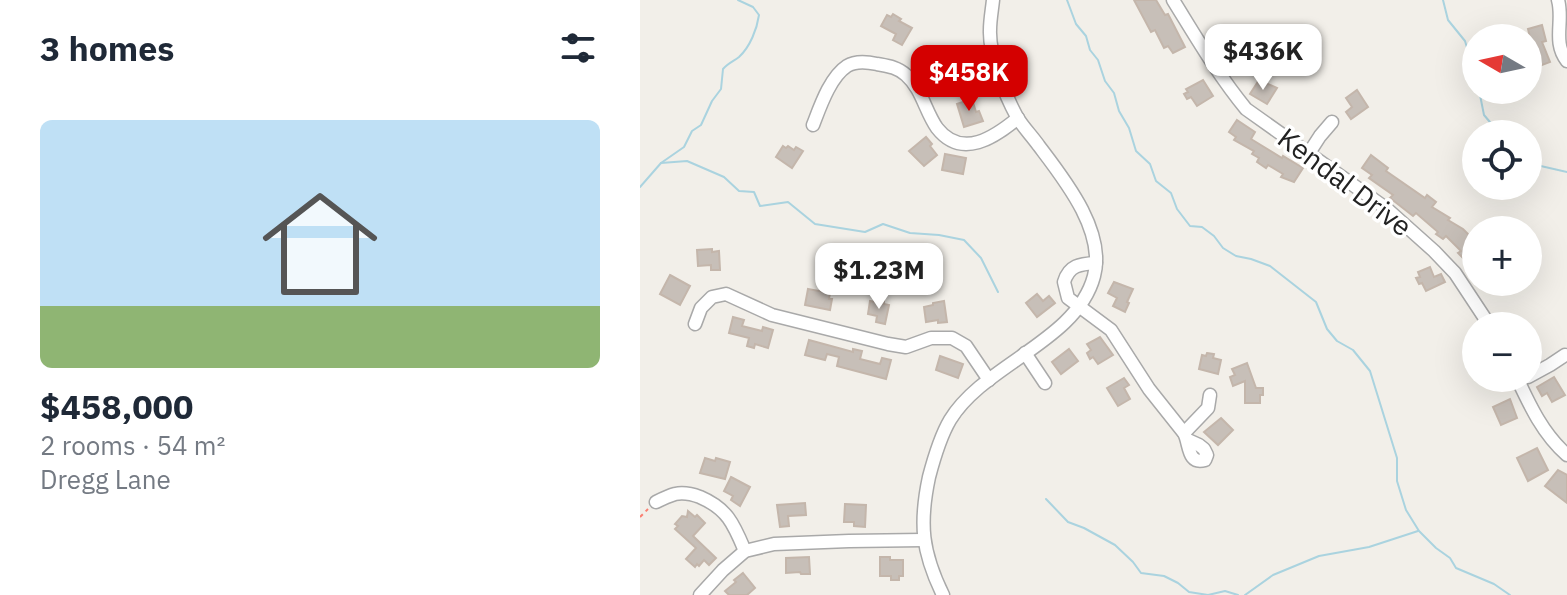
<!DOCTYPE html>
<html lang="en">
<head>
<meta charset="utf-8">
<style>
	body { margin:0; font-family:"IBM Plex Sans",sans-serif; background:#f6f6f7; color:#1f2937; height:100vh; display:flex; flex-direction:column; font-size:30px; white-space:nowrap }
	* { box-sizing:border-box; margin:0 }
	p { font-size:26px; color:#747a83 }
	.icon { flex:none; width:44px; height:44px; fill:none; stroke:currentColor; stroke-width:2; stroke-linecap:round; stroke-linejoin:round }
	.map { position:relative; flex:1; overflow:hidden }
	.details { display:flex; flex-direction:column; background:#fff; width:640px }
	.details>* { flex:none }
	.needle { width:52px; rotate:279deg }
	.controls { position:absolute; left:822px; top:24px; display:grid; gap:16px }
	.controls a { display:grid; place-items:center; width:80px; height:80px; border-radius:50%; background:#fff; box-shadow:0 8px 32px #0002; font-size:40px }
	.price { position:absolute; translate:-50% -68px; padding:0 18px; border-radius:16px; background:#fff; color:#222; font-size:26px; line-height:52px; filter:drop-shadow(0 2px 4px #0008) }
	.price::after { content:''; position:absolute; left:50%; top:48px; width:24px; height:18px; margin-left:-12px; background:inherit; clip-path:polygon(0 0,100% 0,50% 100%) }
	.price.active { background:#d40000; color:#fff }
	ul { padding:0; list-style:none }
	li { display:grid; align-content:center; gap:16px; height:424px; padding:0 40px }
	li span { display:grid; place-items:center; height:248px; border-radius:12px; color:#555 }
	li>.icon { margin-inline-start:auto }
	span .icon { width:144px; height:144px; fill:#fffc; stroke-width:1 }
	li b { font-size:34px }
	h2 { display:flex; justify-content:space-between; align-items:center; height:96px; padding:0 40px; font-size:34px }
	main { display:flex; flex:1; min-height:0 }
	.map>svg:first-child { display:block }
</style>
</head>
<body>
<main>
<section class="details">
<h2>3 homes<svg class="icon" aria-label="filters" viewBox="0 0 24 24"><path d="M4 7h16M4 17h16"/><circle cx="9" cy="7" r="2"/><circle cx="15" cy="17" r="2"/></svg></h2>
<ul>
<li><span style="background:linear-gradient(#bfe0f5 75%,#8fb573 0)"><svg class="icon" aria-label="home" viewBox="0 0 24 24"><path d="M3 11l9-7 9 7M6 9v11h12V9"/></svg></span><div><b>$458,000</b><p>2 rooms · 54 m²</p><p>Dregg Lane</p></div></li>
</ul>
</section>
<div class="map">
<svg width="927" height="595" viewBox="0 0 927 595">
	<rect width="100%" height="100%" fill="#f2efe9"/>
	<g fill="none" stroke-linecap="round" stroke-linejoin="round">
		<g stroke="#aad3df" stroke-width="2">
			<polyline points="427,0 436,24 446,36 450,50 458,60 465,81 474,93 479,111 489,128 496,151 510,164 516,181 531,193 537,209 550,226 562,227 574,236 583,248 596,256 611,259 630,266 676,302 687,329 697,341 713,350 730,371 757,458 757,481 766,510 779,531 796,548 810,558 816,568 854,584 870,595"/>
			<polyline points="803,0 808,20 825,41 836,77"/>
			<polyline points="839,90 844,115 860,134"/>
			<polyline points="888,160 892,164 927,172"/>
			<polyline points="21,163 47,161 84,177 99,191 114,192 120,206 148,202 175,224 225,232 243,224 270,233 299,235 324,240 341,258 358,292"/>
			<path d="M0,187L21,163L44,147L52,131L61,125L72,101L81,89L83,69C88,63 94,61 99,57C110,47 117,29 119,15L113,7L98,0"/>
			<polyline points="406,499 428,522 444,528 475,545 493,562 501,573 524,576 538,583 549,592 568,595 585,591 598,595"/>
			<polyline points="605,595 633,575 679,556 729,547 778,531"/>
		</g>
	</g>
	<g fill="#c7bfb8" stroke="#c4b6ab" stroke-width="2">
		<polygon points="494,0 516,0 525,15 528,14 545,47 533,53 528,46 524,48 515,30 511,32"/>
		<polygon points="253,14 261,19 259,21 272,28 262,45 253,40 256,34 241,26 247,15 251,17"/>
		<polygon points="902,25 906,41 902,42 910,62 894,68 889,56 894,54 888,29"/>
		<polygon points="307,64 317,88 301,95 291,71"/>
		<polygon points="563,80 573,96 557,106 551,97 547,99 544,94 548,92 546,89"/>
		<polygon points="619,80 637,88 627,104 610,94"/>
		<polygon points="717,90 728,107 711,119 706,112 712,107 706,98"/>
		<polygon points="332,99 336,112 339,111 343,121 324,127 317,104"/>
		<polygon points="597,120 615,132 611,139 642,158 643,156 663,168 654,182 641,177 643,174 628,165 626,168 617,162 619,158 612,154 614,151 594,140 596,137 589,132"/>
		<polygon points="286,137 292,144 290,146 297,155 284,166 269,151"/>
		<polygon points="143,146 146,148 148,146 154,150 156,147 163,151 152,168 136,157"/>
		<polygon points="305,154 326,158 323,174 302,170"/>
		<polygon points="731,155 748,168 746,171 785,198 787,195 796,202 792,207 810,218 808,220 823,229 836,242 836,280 826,261 818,253 821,251 806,236 803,239 796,234 798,232 776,213 773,216 750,198 753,195 729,178 732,175 722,168"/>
		<polygon points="72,249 72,252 79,251 80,270 71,270 71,265 58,266 57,250"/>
		<polygon points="790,267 794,277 801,274 805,282 786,291 782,283 779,284 776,278 780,277 778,272"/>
		<polygon points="30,275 50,286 40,305 20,294"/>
		<polygon points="474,282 493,289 487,302 489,303 485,312 473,306 477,298 468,293"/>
		<polygon points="168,289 190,293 189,299 192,299 190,310 165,305"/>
		<polygon points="397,294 403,301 409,296 415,303 397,317 386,303"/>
		<polygon points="236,299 244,301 244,304 249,305 245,324 236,322 237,316 228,314 230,301 235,302"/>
		<polygon points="304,301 307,322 298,323 298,320 286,322 284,307 293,305 293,303"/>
		<polygon points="93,317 104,320 102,326 122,331 123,327 133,330 128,348 115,344 114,348 107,346 109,338 89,333"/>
		<polygon points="460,337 473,355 458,364 453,357 450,359 447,353 451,350 447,344"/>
		<polygon points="169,340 213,352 213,349 222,351 220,359 240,364 242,358 251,360 246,379 197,366 199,357 187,354 185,360 165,355"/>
		<polygon points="429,349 438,361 421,374 412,362"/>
		<polygon points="567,353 574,354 573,358 581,360 578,374 559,369 562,355 566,356"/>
		<polygon points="300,356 323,364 318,378 296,370"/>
		<polygon points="607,363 616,388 623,388 623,395 620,395 620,403 605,403 605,381 593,386 590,377 595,375 592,369"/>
		<polygon points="914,377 925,395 912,402 907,393 902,396 897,387"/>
		<polygon points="484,378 489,385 484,388 490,399 478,406 467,388"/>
		<polygon points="870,399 877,418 861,425 853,407"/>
		<polygon points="581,418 593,430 578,445 564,432"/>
		<polygon points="897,448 908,470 888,481 877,458"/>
		<polygon points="65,458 75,461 76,458 90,462 85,479 60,473"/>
		<polygon points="918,470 927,475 927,503 905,486"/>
		<polygon points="91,477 110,487 100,506 91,500 93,496 84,491"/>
		<polygon points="165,503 166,515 148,516 149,526 140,527 137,505"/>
		<polygon points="205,504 226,505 225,527 214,526 214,522 204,522"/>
		<polygon points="48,511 55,517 57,515 65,523 53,536 76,558 69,565 64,560 59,566 57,564 55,567 46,559 56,548 35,529 38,526 35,524 42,516 47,517"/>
		<polygon points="169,557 170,574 161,574 160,572 146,573 146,558"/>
		<polygon points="240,557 250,557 250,560 263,560 263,576 259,576 259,580 251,580 251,576 240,576"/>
		<polygon points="103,573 115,588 107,595 89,595 85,591 96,582 94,580"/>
	</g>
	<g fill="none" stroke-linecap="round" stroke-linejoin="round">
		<defs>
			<g id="minor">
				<path d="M533,0C556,37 578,75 606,109L747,209L794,251L815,273L850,326"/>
				<path d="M918,0C924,21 912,42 927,61"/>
				<path d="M173,125C180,107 190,77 207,66C215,61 228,62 237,64C248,66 257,67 266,75C282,89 285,111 297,128C322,160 355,137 378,118"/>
				<polyline points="669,153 680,136 692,122"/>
				<path d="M456,263C440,264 429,265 424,282L428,298L471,330L509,389L544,433C550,444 547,465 565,460L567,455L564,449L559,445L548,440"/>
				<polyline points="55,324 61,308 72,297 86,294 132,315 248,344 266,347 291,338 312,338 326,346 349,380"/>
				<polyline points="385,353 405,383"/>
				<polyline points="888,377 910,365 925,355"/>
				<path d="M877,378C890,406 903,434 927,455"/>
				<polyline points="544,433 568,408 570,395"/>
				<path d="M16,502C22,499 28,496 35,494C44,492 52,494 60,497C88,509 94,525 105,551"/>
				<polyline points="60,595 83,570 105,551 134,544 209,541 283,540"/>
				<path d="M303,595C282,552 279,524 289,477C294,458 300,437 310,420C344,364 437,341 454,276C466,231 424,179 399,146C392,136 383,127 377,117C365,95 349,55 350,30C350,20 352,10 353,0"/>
			</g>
		</defs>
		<use href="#minor" stroke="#a9a9a9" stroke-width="15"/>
		<polyline stroke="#fa8072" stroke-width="2" stroke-dasharray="4 4" stroke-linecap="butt" points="0,517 8,509"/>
		<use href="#minor" stroke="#fff" stroke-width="12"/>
	</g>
	<g text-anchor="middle" stroke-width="7" stroke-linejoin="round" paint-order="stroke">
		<g font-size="28" fill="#222" stroke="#fff">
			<text transform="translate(705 182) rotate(37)" y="10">Kendal Drive</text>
		</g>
	</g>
</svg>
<div class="controls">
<a><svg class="needle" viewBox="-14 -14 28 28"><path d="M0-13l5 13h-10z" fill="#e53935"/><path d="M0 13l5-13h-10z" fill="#747a83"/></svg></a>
<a><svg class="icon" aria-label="locate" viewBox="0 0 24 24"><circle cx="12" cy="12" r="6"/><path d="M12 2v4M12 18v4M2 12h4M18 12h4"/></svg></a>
<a>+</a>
<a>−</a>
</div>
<b class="price" style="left:623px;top:92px">$436K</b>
<b class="price active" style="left:329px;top:113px">$458K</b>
<b class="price" style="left:239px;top:311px">$1.23M</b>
</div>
</main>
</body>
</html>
